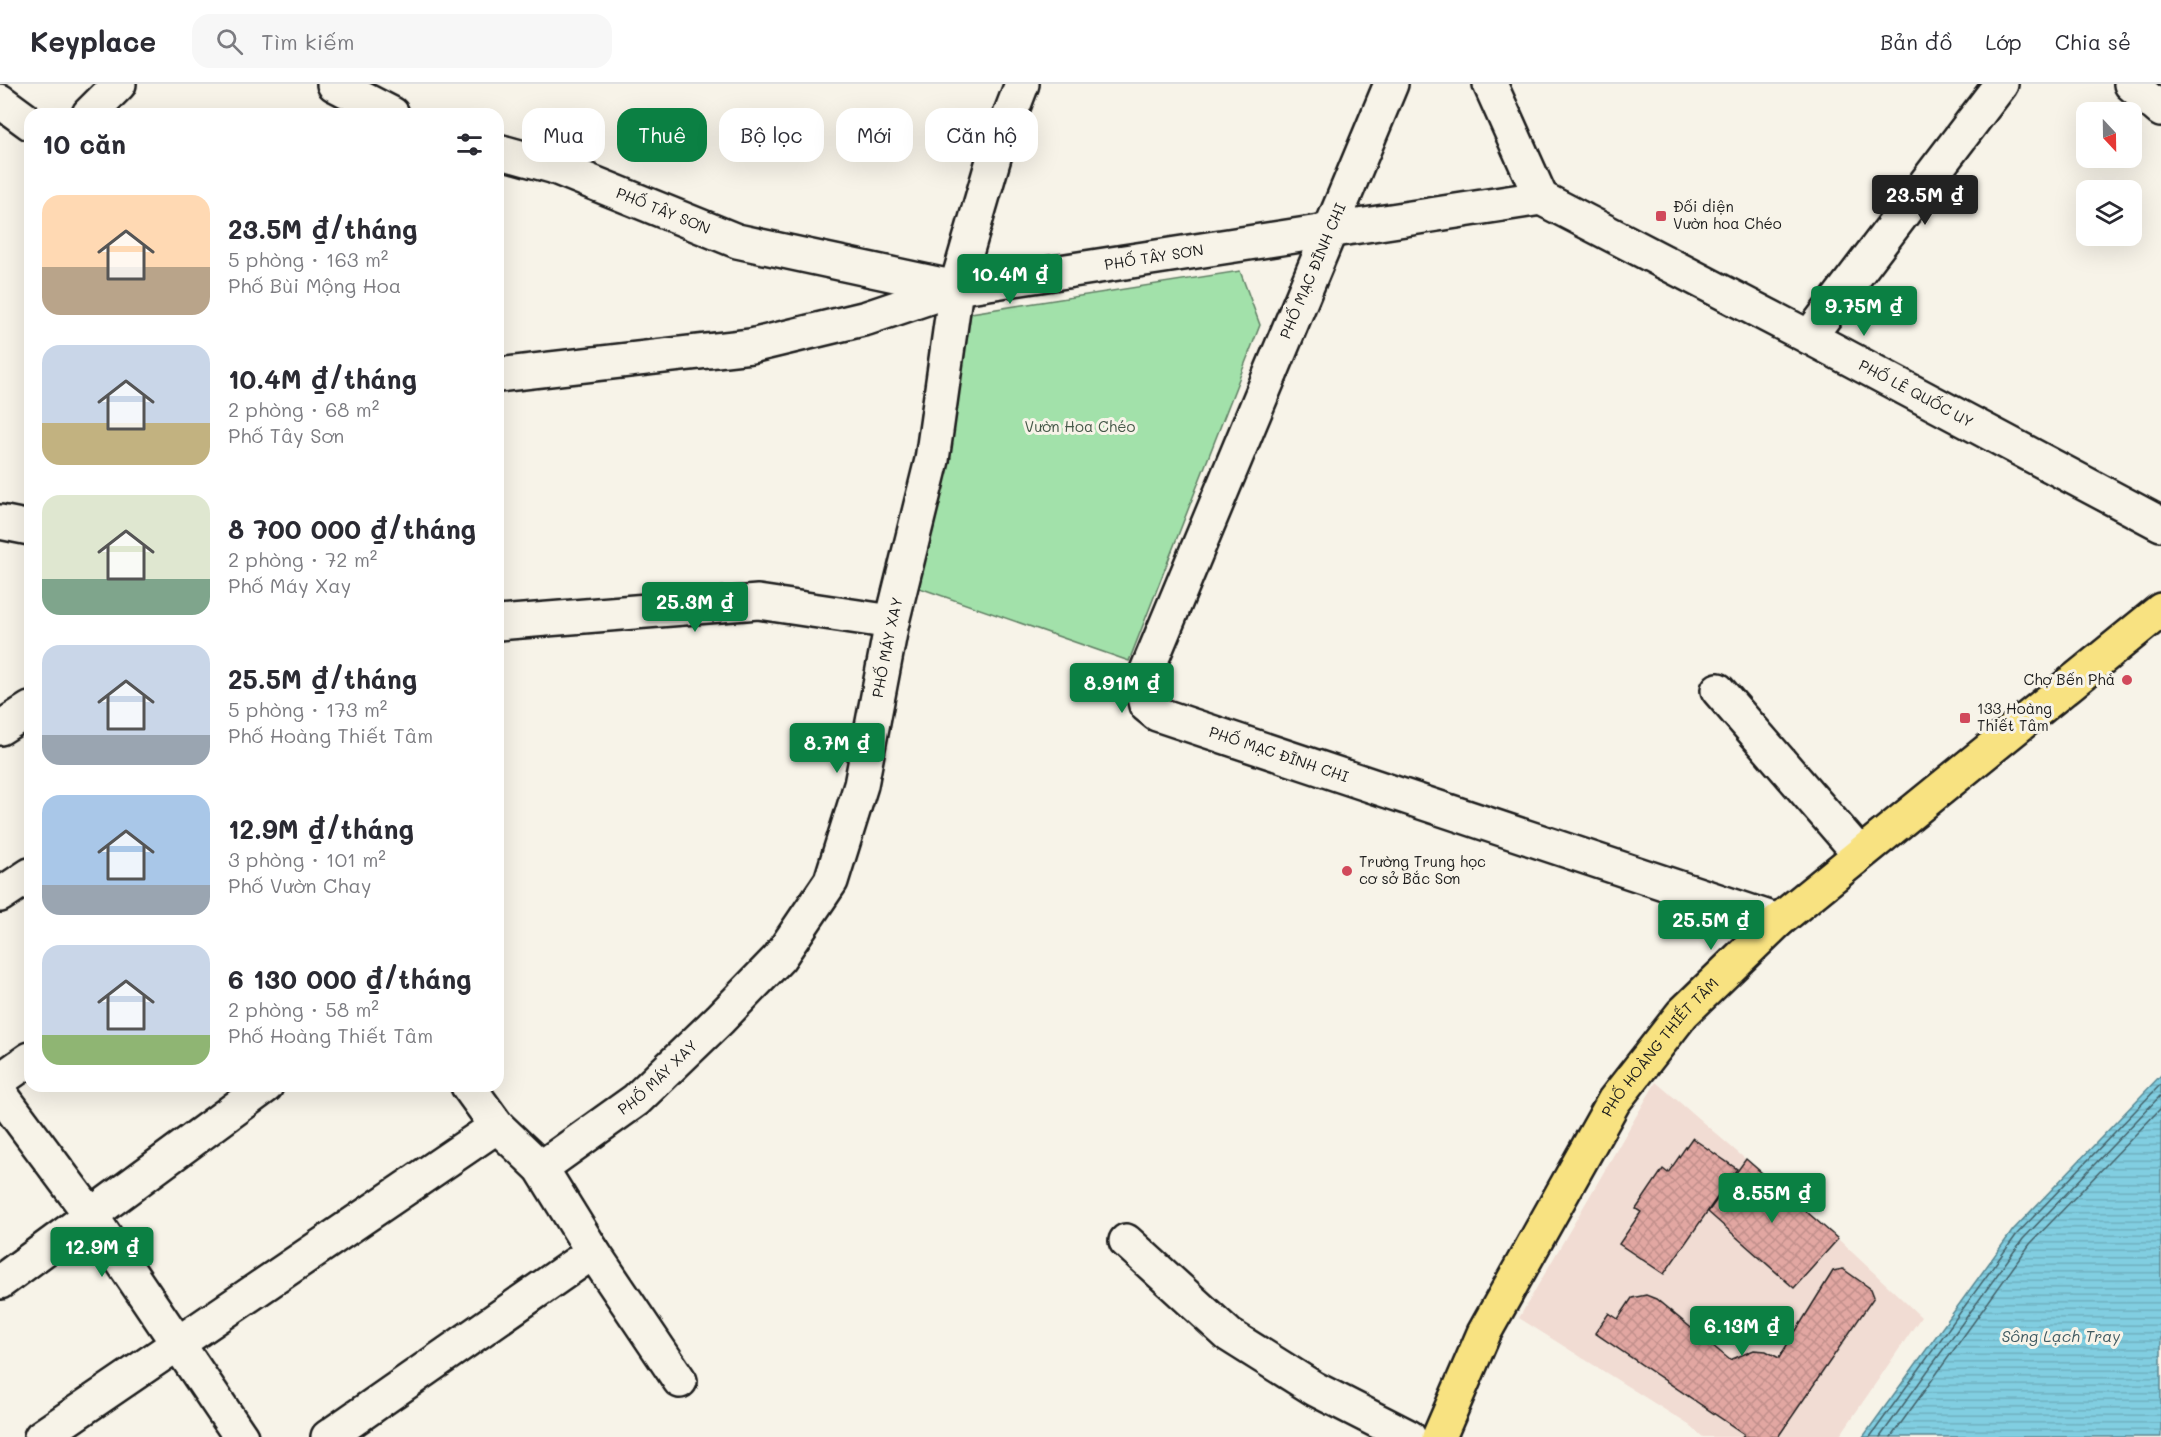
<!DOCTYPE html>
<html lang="vi">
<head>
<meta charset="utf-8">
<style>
	body { margin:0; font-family:Mali,sans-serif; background:#f7f7f7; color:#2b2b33; height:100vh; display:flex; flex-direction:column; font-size:22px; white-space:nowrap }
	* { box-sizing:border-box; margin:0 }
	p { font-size:20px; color:#7c7c81 }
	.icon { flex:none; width:33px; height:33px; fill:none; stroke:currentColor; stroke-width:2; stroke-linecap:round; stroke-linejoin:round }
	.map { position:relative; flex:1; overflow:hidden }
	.drawer { position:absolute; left:24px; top:24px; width:480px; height:984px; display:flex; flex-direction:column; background:#fff; border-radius:18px; box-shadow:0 6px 24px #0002 }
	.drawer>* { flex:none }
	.guide { position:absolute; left:522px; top:24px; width:570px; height:54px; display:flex; gap:12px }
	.needle { width:39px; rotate:158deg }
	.fabs { position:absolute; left:2076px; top:18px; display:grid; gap:12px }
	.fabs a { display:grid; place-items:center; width:66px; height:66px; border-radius:12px; background:#fff; box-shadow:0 6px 24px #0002; font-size:30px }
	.price { position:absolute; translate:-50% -51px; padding:0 14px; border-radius:6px; background:#0b8043; color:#fff; font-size:20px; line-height:39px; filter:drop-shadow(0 2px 3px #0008) }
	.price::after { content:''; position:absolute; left:50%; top:36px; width:18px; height:14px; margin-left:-9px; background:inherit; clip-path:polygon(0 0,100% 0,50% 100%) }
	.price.on { background:#222; color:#fff }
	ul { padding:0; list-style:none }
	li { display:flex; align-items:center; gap:18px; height:150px; padding:0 18px }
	li span { display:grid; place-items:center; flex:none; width:168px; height:120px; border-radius:18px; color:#555 }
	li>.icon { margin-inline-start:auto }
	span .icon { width:72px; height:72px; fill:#fffc; stroke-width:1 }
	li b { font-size:26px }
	h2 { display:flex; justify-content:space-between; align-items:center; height:72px; padding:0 18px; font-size:26px }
	.pill { padding:0 21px; border-radius:18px; background:#fff; box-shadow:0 6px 24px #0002; font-size:21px; line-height:54px }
	.pill.on { background:#0b8043; color:#fff }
	header { display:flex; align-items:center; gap:36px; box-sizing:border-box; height:84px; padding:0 30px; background:#fff; border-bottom:2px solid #e1e1e2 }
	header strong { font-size:28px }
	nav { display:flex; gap:33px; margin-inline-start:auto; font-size:21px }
	.search { width:420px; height:54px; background:#f7f7f7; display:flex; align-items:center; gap:15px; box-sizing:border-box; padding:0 21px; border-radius:18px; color:#7c7c81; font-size:22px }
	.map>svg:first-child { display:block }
</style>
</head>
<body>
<header>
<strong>Keyplace</strong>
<div class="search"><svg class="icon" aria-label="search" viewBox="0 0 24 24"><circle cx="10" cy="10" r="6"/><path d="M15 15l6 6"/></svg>Tìm kiếm</div>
<nav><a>Bản đồ</a><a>Lớp</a><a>Chia sẻ</a></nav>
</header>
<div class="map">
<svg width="2161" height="1353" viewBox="0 0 2161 1353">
	<defs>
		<pattern id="water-rules" width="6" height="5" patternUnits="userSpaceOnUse" patternTransform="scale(1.5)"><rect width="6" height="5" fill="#81cee1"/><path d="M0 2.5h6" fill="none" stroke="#6fb0c0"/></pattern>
		<pattern id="building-cross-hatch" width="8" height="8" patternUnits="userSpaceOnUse" patternTransform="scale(1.5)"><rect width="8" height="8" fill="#e2a7a2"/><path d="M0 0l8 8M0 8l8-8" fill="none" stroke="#c18f8b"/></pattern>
	</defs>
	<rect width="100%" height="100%" fill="#f7f3e8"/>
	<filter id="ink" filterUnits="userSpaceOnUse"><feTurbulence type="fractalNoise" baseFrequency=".0167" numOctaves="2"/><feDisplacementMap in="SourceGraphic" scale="12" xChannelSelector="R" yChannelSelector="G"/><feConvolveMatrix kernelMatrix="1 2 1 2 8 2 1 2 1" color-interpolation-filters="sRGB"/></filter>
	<g filter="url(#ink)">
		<polygon fill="#f1dcd3" points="1656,998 1838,1155 1921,1233 1839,1353 1703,1353 1689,1341 1519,1234"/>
		<polygon fill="#a2e1aa" stroke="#5f7e63" stroke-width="1.5" points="1240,187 1260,241 1129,577 914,502 971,229"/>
		<polygon fill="url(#water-rules)" stroke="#598792" stroke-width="1.5" points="2161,991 2161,1353 1863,1353 2013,1146"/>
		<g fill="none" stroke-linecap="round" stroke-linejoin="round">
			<g stroke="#44636b" stroke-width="1.5">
				<polyline points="1870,1353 2017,1150 2161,1000"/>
				<polyline points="1880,1353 2023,1155 2161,1011"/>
				<polyline points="1891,1353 2030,1160 2161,1024"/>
			</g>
		</g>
		<g fill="url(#building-cross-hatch)" stroke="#1c1c1c" stroke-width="1.5">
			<polygon points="1692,1054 1737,1085 1664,1190 1619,1160 1641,1128 1636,1125 1663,1085 1668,1089"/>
			<polygon points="1746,1075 1838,1155 1794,1204 1708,1128"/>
			<polygon points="1843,1185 1871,1205 1874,1213 1778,1353 1742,1353 1744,1350 1595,1249 1609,1229 1618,1235 1632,1214 1646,1211 1656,1215 1730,1276 1754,1266 1766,1267 1779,1274 1833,1187"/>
		</g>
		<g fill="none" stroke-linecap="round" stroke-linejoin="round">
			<defs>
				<g id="minor">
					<polyline points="334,0 392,30"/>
					<path id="s1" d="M1391,0L1141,601L1146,621L1157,630L1778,837"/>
					<polyline points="1490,0 1541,114"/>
					<polyline points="2131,0 2161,26"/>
					<polyline points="0,17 30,39"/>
					<polyline points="89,30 119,0"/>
					<path id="s2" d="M498,67L552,82L737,157L956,204L1541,114"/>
					<path id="s3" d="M1541,114L1809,253L2161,440"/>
					<polyline points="1809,253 2001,0"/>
					<polyline points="498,291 751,262 867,234 956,204"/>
					<polyline points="0,438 30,444"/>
					<polyline points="498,539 758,518 892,538"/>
					<polyline points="1718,606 1859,769"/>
					<polyline points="0,644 30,625"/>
					<polyline points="0,811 30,791"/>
					<polyline points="0,996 30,975"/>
					<polyline points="468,1002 497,1042 541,1084 593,1168 680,1297"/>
					<polyline points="0,1009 90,1130 241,1353"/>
					<path id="s4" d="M541,1084L636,1016L720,935L779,874L831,797L861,701L892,538L932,376L956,204L995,70L1022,0"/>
					<polyline points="1126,1157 1229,1251 1315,1305 1409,1353"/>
					<polyline points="0,1198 266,1002"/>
					<polyline points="41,1353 497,1042"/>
					<polyline points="328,1353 593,1168"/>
				</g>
				<g id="major">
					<path id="s5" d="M1439,1353L1484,1249L1614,1017L1682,930L1778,837L2161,526"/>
				</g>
			</defs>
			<use href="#minor" stroke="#1c1c1c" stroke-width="38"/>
			<use href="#major" stroke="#1c1c1c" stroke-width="38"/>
			<use href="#minor" stroke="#f7f3e8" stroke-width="33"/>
			<use href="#major" stroke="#f8e281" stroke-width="33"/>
		</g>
	</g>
	<g fill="#d1495b" stroke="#f7f3e8" stroke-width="2">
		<rect x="1655" y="126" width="12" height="12" rx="3"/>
		<circle cx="2127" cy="596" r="6"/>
		<rect x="1959" y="628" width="12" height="12" rx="3"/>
		<circle cx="1347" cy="787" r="6"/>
	</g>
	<g text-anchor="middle" stroke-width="6" stroke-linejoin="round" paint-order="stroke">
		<g font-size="15" fill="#1c1c1c" stroke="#f7f3e8" text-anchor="start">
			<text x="1673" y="128">Đối diện<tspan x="1673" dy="17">Vườn hoa Chéo</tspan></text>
			<text x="2115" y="601" text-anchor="end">Chợ Bến Phà</text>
			<text x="1977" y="630">133 Hoàng<tspan x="1977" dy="17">Thiết Tâm</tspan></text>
			<text x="1359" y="783">Trường Trung học<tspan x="1359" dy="17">cơ sở Bắc Sơn</tspan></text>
		</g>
		<g font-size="15" fill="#1c1c1c" stroke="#f7f3e8">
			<text dy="5" stroke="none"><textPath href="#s2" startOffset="176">PHỐ TÂY SƠN</textPath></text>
			<text dy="5" stroke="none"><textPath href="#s2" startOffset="680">PHỐ TÂY SƠN</textPath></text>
			<text transform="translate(1313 187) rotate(-67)" y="5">PHỐ MẠC ĐĨNH CHI</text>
			<text dy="5" stroke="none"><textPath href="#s3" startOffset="423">PHỐ LÊ QUỐC UY</textPath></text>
			<text dy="5" stroke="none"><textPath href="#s4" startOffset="652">PHỐ MÁY XAY</textPath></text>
			<text dy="5" stroke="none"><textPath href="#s1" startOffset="814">PHỐ MẠC ĐĨNH CHI</textPath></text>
			<text dy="5" stroke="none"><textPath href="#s5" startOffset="450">PHỐ HOÀNG THIẾT TÂM</textPath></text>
			<text dy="5" stroke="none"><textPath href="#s4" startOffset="148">PHỐ MÁY XAY</textPath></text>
		</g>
		<g font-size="15" fill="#445747" stroke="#f7f3e8">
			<text x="1080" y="348">Vườn Hoa Chéo</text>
		</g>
		<g font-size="16" font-style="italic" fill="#3f5a61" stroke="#f7f3e8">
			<text x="2061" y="1258">Sông Lạch Tray</text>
		</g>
	</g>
</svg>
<div class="fabs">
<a><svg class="needle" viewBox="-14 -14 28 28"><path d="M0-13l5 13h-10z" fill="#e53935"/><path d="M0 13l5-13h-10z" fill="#7c7c81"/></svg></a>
<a><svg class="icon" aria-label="layers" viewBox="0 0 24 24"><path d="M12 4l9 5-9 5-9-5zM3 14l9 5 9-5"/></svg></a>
</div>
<b class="price on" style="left:1925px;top:142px">23.5M ₫</b>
<b class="price" style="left:1010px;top:221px">10.4M ₫</b>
<b class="price" style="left:1864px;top:253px">9.75M ₫</b>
<b class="price" style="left:695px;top:549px">25.3M ₫</b>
<b class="price" style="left:1122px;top:630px">8.91M ₫</b>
<b class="price" style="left:837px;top:690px">8.7M ₫</b>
<b class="price" style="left:1711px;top:867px">25.5M ₫</b>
<b class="price" style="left:1772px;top:1140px">8.55M ₫</b>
<b class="price" style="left:102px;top:1194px">12.9M ₫</b>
<b class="price" style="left:1742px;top:1273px">6.13M ₫</b>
<div class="guide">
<a class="pill">Mua</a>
<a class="pill on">Thuê</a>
<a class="pill">Bộ lọc</a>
<a class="pill">Mới</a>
<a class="pill">Căn hộ</a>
</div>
<section class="drawer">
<h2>10 căn<svg class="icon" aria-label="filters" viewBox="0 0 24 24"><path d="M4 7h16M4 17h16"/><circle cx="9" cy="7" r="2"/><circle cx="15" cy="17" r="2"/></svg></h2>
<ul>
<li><span style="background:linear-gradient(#ffd9b3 60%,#b9a48a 0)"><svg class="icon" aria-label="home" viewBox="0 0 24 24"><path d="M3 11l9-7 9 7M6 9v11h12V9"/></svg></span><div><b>23.5M ₫/tháng</b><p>5 phòng · 163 m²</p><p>Phố Bùi Mộng Hoa</p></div></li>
<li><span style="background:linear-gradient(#c9d6e8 65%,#c2b280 0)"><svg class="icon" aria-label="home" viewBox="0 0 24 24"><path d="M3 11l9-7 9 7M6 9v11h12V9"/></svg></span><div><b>10.4M ₫/tháng</b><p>2 phòng · 68 m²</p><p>Phố Tây Sơn</p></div></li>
<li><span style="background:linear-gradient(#dfe7d0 70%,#7fa58c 0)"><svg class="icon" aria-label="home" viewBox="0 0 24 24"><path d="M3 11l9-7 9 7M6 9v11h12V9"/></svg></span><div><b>8 700 000 ₫/tháng</b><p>2 phòng · 72 m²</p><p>Phố Máy Xay</p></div></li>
<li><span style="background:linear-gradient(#c9d6e8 75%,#9aa5b1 0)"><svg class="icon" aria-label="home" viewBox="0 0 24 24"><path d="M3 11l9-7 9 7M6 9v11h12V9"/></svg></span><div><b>25.5M ₫/tháng</b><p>5 phòng · 173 m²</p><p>Phố Hoàng Thiết Tâm</p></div></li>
<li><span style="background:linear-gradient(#a9c7e8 75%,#9aa5b1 0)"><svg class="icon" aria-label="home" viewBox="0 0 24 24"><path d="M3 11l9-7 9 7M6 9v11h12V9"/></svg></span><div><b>12.9M ₫/tháng</b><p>3 phòng · 101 m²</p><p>Phố Vườn Chay</p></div></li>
<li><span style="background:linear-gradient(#c9d6e8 75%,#8fb573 0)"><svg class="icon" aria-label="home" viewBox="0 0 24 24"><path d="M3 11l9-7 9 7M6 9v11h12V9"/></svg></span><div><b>6 130 000 ₫/tháng</b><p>2 phòng · 58 m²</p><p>Phố Hoàng Thiết Tâm</p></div></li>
</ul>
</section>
</div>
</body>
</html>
